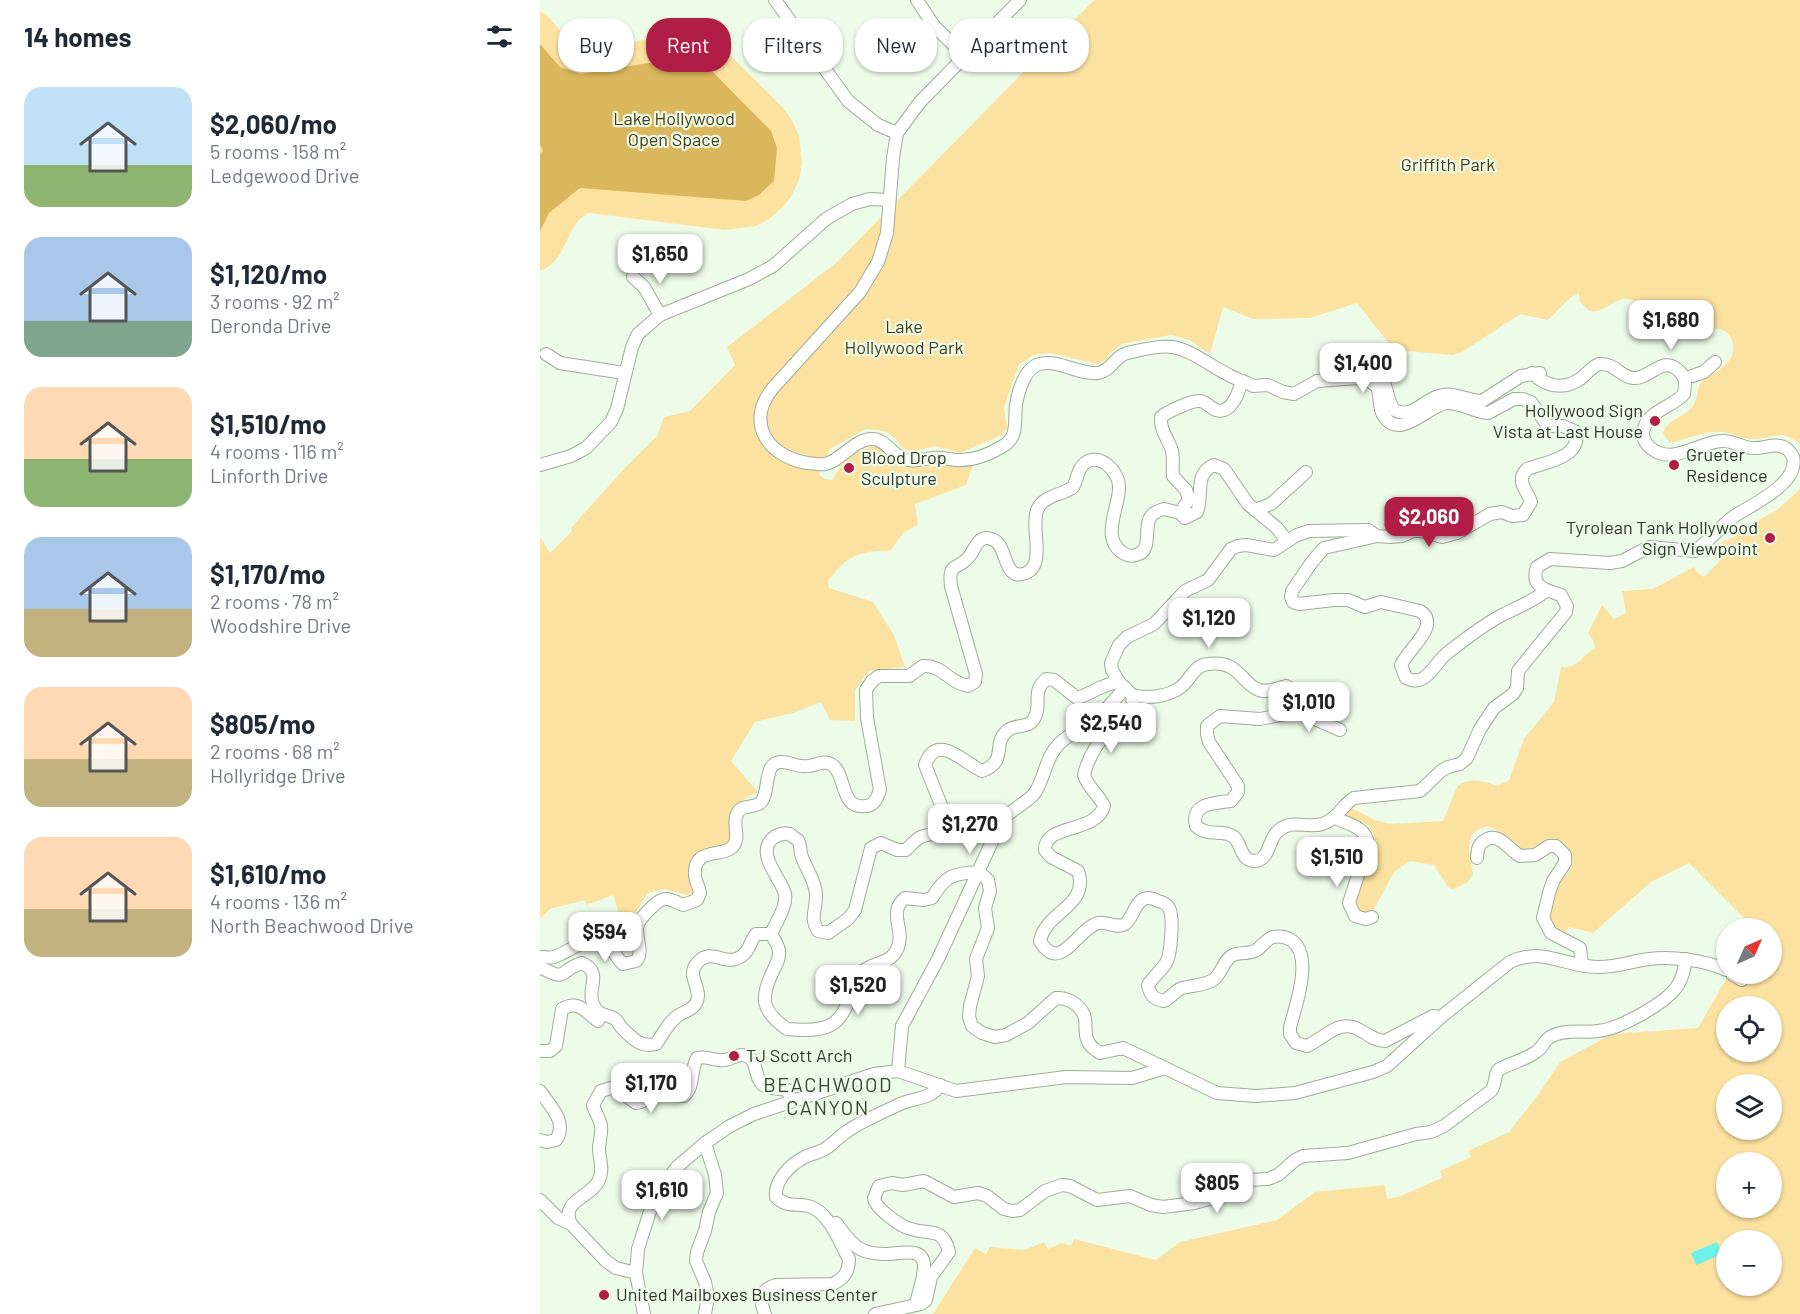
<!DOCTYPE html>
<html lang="en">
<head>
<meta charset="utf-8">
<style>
	body { margin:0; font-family:Barlow,sans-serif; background:#f6f6f7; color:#1f2937; height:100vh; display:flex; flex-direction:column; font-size:22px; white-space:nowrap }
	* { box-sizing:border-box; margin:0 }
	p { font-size:20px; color:#747a83 }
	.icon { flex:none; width:33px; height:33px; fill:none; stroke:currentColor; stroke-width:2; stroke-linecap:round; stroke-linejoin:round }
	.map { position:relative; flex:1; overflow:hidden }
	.panel { display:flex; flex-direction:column; background:#fff; width:540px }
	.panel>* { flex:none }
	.banner { position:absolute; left:18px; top:18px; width:570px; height:54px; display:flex; gap:12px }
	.needle { width:39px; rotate:45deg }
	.controls { position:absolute; left:1176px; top:918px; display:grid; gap:12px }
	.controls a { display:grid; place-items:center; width:66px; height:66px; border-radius:50%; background:#fff; box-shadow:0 2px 4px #0004; font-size:30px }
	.price { position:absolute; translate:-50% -51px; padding:0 14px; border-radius:12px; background:#fff; color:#222; font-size:20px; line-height:39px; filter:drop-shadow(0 2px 3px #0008) }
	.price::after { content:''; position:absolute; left:50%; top:36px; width:18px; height:14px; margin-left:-9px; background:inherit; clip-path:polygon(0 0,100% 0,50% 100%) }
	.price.current { background:#b01e45; color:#fff }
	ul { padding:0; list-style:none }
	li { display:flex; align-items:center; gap:18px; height:150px; padding:0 24px }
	li span { display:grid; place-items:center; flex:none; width:168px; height:120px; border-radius:18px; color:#555 }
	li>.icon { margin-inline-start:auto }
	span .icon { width:72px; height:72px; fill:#fffc; stroke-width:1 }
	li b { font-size:26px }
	h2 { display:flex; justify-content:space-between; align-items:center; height:72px; padding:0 24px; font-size:26px }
	.chip { padding:0 21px; border-radius:24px; background:#fff; box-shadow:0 2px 4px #0004; font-size:21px; line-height:54px }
	.chip.current { background:#b01e45; color:#fff }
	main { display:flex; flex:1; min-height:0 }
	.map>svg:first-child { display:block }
</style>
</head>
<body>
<main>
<section class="panel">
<h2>14 homes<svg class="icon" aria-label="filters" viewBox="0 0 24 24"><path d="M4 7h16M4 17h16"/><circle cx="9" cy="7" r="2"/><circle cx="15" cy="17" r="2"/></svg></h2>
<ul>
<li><span style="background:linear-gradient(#bfe0f5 65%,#8fb573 0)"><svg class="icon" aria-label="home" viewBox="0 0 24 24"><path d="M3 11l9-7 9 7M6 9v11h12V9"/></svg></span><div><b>$2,060/mo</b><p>5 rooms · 158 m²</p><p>Ledgewood Drive</p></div></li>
<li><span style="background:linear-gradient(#a9c7e8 70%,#7fa58c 0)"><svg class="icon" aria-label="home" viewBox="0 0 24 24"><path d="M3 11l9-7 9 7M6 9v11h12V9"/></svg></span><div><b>$1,120/mo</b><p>3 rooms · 92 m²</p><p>Deronda Drive</p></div></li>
<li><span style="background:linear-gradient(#ffd9b3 60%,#8fb573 0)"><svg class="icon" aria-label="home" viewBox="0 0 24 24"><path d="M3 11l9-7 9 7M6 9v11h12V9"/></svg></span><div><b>$1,510/mo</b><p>4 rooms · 116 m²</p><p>Linforth Drive</p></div></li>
<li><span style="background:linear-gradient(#a9c7e8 60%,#c2b280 0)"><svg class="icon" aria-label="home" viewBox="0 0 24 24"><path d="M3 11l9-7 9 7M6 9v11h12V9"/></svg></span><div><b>$1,170/mo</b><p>2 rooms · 78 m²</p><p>Woodshire Drive</p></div></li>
<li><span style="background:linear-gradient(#ffd9b3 60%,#c2b280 0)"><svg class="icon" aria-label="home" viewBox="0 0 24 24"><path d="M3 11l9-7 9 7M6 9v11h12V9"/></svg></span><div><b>$805/mo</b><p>2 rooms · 68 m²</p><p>Hollyridge Drive</p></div></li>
<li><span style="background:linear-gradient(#ffd9b3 60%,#c2b280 0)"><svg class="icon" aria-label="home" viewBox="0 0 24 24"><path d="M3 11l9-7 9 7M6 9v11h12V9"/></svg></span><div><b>$1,610/mo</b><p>4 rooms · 136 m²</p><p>North Beachwood Drive</p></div></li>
</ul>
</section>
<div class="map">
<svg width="1260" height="1314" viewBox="0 0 1260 1314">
	<rect width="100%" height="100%" fill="#edfce9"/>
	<g fill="#fce2a0" fill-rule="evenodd">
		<path d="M554,0H1260V444C1240,427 1233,439 1212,439C1201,439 1191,432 1180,432C1164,431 1149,438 1134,442H1129L1123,433C1127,419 1144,418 1152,407C1158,399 1157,391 1160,383C1172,374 1197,363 1193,344C1187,318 1163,333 1147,335C1141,335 1134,334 1129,332C1111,325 1107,300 1087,299C1072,298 1065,314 1049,311L1040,302L1039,293L1030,298L1008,320L980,314L922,352L913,355L854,350L817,303L770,318L713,319L683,307L670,354L649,340L631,335L582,344L571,352L566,360L558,364L510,353L493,355L479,365L476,372L464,408L467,427L462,435L420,453L395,446L372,452L361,447L356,439L344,431L326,429L290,449L279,474L285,479L292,480L306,457L332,446L342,448L362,465L377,467L433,465L426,485L375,504L378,525L364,532L350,551C329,551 318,551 301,566C296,570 294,576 288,580L289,588L333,602L354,635L365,667L329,671L315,690V721L290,720L281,702L253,713L215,722L191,761L218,792L204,799L191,811L193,837L189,847L165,851L154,893L147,895L124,889L108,893L94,915L92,952L73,895L46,905L45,900L10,909L0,919V537L10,553L32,531L31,528L83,470L117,436L124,417L150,411L195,365L187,347L296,263Z"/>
		<path d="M0,11C21,23 24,47 45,51C75,46 121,34 151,35C162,36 171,41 181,46L244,109L253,122L259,136L262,163L259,180L252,195L243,207L229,219L216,226L185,230L49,213C24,225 30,259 0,271Z"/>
		<path d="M1260,489V1314H393L435,1248L446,1254L450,1247L485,1250L504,1242L508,1249L521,1243L531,1246L534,1239L616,1260L640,1242L737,1220L775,1192L845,1185L847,1199L858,1197L902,1178L900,1171L931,1157L928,1151L969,1132L998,1095L1020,1062L1072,1034L1158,1028L1189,974H1232V928H1214L1149,863L1111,882L1053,933L1029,927L1024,935L1009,924C1008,911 1012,895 1019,884C1022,878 1028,874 1031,869C1037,855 1024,839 1009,841C1001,842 996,848 989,852C986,851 982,851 979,850C961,841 954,812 931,836L929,849L933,875L927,883L913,889L908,887L894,865L870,861L854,872L833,911L829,914L821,912L816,901V893L832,837L834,835L828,825L805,815L809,807L835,820L849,824L903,821L917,787C928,777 945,781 958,786L969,780L984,739L1014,702L1021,667C1038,669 1041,656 1055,648L1053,640L1048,633L1062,605L1074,619L1086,613L1082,591L1113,589L1154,567L1156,571L1164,577L1180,561L1173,556V551L1177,544L1194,537L1209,525L1237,510ZM1186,1006H1232V1052H1186ZM1186,1084H1232V1130H1186ZM1186,1162H1232V1208H1186ZM1186,1240H1232V1286H1186Z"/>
	</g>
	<polygon fill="#dab75d" points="0,44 20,67 41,74 139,58 153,59 168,67 231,131 237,148 234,181 219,195 206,201 40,188 9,213 0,231 0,154 3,151 0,145"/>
	<polygon fill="#6df1e9" points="1177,1242 1182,1254 1156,1265 1151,1253"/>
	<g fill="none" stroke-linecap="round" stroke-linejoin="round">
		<defs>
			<g id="minor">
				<polyline points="235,0 308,101 338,125 357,133"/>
				<polyline points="377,0 394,26 425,56"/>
				<path d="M480,0L380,102L357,133L353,158L347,233L338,262L320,292L233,388C205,422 227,456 267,463C273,463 279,465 285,464C301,461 314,439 332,439C345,439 352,454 362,458C373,463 382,459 393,458C401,457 408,459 416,460C432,461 450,454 463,446C479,437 474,420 476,405C478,392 485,367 500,364C519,359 538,375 558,373C571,371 575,356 587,353C600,350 619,345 632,347C650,349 672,367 689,375C697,380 705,381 713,386L728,385L743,392L754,394L777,381L819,378L829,380L837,387C841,396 838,406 843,415C860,442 887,406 906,403C921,402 933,412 948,413L974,399H983L991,402L1008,426H1023L1036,432C1041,458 1006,462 987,469C975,481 987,490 991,502L983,515L972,516L962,512L950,514L917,533L902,537L881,531H873L862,536L850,537L837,536L828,530L769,531L757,535L734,550L706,545L698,546L691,549L668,580L645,591L614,624L587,637L579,645L571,663L572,670L579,682"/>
				<polyline points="93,277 104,287 120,315"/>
				<polyline points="6,354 20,363 84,373"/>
				<path d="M827,371C852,379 843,394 854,410C872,419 882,401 899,396C914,391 927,401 942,401L981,376L1000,373"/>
				<polyline points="1152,376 1164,372 1175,362"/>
				<polyline points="0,465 31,456 46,448 71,422 77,409 92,347 98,334 120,315 209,279 233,266 286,219 312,204 330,199 349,200"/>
				<polyline points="715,510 731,504 766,472"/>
				<path d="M640,513L649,499L646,490L633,476C632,468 634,459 632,451C628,438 620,431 621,417C627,412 652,400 660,401C667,402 670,408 676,410C692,415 699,391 702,381"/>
				<path d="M837,536L784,548L772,562L752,591L751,597L753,602L759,604L794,600H808L825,607L841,602L880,611C902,625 867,650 861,665L866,678C886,688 893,665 906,654C924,640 944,624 964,614C979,607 993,601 1006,591"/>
				<path d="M592,695C607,699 628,697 641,687C651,679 654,665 668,664C700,660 700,683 719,690C728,693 738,688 746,686L751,689L752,702L745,714L720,719L680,716L667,726V734L669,742L698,786V792L691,801C675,803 650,803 656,826C669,838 683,828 694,837C702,844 700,860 714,861C730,861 728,839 738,831C752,818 767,829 782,824C797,820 801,806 814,798L880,791L901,771L908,767L920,764L927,758L940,729L954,708L973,694L977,688L978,671L1026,612L1027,606L1021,595C1006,590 990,587 997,567L1010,559L1070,563L1082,561L1109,547L1155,551C1169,541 1180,527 1193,517C1209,506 1260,484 1253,457C1251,452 1246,447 1240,446C1231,444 1222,449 1213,448C1202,448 1193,440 1182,441C1159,442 1133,465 1112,449C1107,446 1103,439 1103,434C1104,411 1132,408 1144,394C1145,385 1147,379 1140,372C1123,353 1110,380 1093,378C1080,377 1076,363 1059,364C1051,367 1047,374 1040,379C1024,390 1006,387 992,373"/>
				<polyline points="750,708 800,730"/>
				<path d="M795,818C808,824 826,827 828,844L809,903L815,916L826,919L832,917"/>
				<path d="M937,858C938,850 937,846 944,841C958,830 969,850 980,856L995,855L1009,846H1016L1025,855V863L1013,881L1009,893L1003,918L1011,933L1040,948L1042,965"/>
				<path d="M231,934C236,922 247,907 245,894C241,878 215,854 233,838C238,834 244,833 250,834C252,836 256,839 258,840C261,845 260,849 261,854C265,868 275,879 276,894C277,909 269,917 278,931L288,933L308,919L315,910L331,848L341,843L357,850H366C370,846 376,839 381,837C392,831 406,840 407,820L385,765C397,731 424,763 442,771C469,761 451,745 467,731C475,723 489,730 495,717C502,702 491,693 506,679L514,680L537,698C554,693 561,684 579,682L592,695C593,702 594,712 587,718C585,720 581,720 578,722C563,733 548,756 544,775C548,788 559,795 564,806C556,834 504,823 505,850L511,857L538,871C550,906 506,911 500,941C520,975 537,929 558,923C566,921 577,929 585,924C593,918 595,902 604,899C608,897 614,899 618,901C622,902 627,904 629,908C634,917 631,955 626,963C621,971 613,977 608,985C610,995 613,999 624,1001C630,998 635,991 642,988C653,985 663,986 673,980C682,974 683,960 693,955C700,952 708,954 715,951C722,947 726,939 733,937C739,936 746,937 751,940C774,955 756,1005 750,1027V1034L756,1043L767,1046C777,1042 792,1028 801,1027C819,1022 828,1041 845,1041L893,1016L901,1017"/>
				<path d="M231,934C234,939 238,944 239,951C240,957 237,963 234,969C220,997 220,1010 247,1029C303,1034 300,1019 321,973C332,961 352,965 358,947C365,928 347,913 365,898L384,900L392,898C405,876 413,873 439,872L448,880L450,891L445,908L448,928L436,959L438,976L430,1006L429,1017L432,1026L442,1033L455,1037L466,1035L488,1023L516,998C527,997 539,1004 544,1015C547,1022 544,1031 547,1039C549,1046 554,1049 560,1053L583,1048L625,1068"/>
				<path d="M0,957C5,957 9,958 14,957C30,952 49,932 68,945C73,949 77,959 83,964L96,961C105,951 94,937 98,924C101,917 108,911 113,906C125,895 130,899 143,905L157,900L160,893C159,887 155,880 155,875C153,845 185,859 194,845C200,836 192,824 197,814C202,803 213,809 220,803C231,794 222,761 242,762C251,762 259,768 269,766C277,765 283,760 291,764C307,773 299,810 326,806C335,805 337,798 340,790L327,718L326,690L332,681L339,676H369L383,666C403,665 409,683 428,686L435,682L436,674L411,586C408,562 416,571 428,558C436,549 438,532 454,540C468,547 463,582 486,573C507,564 489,525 498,508C505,495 523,495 533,487C538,479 537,469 545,463C560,452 580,472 579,488C579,508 560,538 583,553C586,555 592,557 596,555C614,551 602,525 612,515C615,512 620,510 624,509L640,513L645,518L657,512C664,495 653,474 674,465L684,469L708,504L737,528L747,541"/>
				<path d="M0,967C29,983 18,970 42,963C64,973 46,988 53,1004C58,1017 66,1013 75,1019C78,1021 79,1025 81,1027C92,1038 100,1048 116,1044C123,1034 129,1021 139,1015C146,1011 154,1009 157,1001C162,987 145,975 158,962C173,946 187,970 204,954C209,950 211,940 216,934H231"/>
				<polyline points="1192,974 1202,980"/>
				<path d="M0,1051H10L16,1046L22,1009C39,999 45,1012 58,1021"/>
				<path d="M358,1071L362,1026L398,959L462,820C471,810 486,803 494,794C505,779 505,758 518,745C528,734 541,729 553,721C565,712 575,699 585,688"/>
				<path d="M0,1091C10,1106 28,1122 16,1140L7,1142L0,1140"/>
				<polyline points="165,1143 175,1175 177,1193 169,1212 165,1231 157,1252 156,1261 165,1282 168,1297 165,1314"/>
				<polyline points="0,1200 18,1218 31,1224 66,1261 76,1268 96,1273"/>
				<path d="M296,1223C302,1231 309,1241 317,1247C324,1252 336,1254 344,1254C358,1255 385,1244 384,1268C383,1281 378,1293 376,1305"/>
				<path d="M31,1224C20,1201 49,1198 58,1182C64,1171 60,1161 59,1150C59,1142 62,1134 61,1126C60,1119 55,1112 53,1105L61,1091L74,1087L96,1103L101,1102L114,1093L144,1096C155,1085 150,1072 157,1058C167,1055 175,1062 185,1060C192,1059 197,1054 204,1055C219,1058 213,1077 223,1085C230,1089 240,1089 247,1090L252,1100"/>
				<path d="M104,1314L96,1273L98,1249L112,1205L123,1185L137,1167L165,1143L190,1126L214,1114L334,1074L358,1071L416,1091L526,1077L592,1078L625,1068L677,1093L716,1096L755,1093L833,1072L847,1066L901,1017L970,962C1004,946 1026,968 1059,967C1076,967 1093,961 1109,959C1131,956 1166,960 1186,970"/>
				<path d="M225,1314C219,1299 220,1290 236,1285L293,1284C304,1278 309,1272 309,1259C300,1243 290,1214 271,1207C257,1201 250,1210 236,1197C234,1181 250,1165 263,1158C270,1154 278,1153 285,1149C293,1144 299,1137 306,1132C323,1120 342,1113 360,1104C374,1098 392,1099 400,1085"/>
				<path d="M335,1314L381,1304L386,1300L391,1277L409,1252C403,1225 388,1236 368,1228C359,1225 335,1208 334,1198L339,1186L352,1183L363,1185L384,1181L414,1197L438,1193L447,1196L464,1209L472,1211L480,1210L505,1191L522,1185L530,1186L557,1200L590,1196L611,1205L623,1207L654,1203L688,1194L700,1183L707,1180L728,1179L738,1175L755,1160L763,1156L808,1153L876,1134L891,1132L904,1126L951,1091C956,1084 954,1077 958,1070C970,1063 985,1060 996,1052C1003,1048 1004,1039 1012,1036C1026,1029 1043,1033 1058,1031C1079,1029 1122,1005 1135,989C1142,981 1144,970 1146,959"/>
			</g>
		</defs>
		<use href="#minor" stroke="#9eac9a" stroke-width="14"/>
		<use href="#minor" stroke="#fff" stroke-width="12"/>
	</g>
	<g fill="#b01e45" stroke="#edfce9" stroke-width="2">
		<circle cx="1115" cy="421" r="6"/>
		<circle cx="1134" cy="465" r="6"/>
		<circle cx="309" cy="468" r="6"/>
		<circle cx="1230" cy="538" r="6"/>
		<circle cx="194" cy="1056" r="6"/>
		<circle cx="64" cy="1295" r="6"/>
	</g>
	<g text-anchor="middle" stroke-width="4.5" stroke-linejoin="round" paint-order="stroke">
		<g font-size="18" fill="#4a3b14" stroke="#edfce9">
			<text x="134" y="125">Lake Hollywood<tspan x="134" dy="21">Open Space</tspan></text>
			<text x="908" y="171">Griffith Park</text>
			<text x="364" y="333">Lake<tspan x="364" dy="21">Hollywood Park</tspan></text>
		</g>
		<g font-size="18" fill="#2f342d" stroke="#edfce9" text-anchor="start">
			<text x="1103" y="417" text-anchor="end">Hollywood Sign<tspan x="1103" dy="21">Vista at Last House</tspan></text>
			<text x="1146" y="461">Grueter<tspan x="1146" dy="21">Residence</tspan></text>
			<text x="321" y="464">Blood Drop<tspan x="321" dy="21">Sculpture</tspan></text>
			<text x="1218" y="534" text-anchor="end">Tyrolean Tank Hollywood<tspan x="1218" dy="21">Sign Viewpoint</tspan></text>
			<text x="206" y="1062">TJ Scott Arch</text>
			<text x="76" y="1301">United Mailboxes Business Center</text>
		</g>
		<g font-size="20" letter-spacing="1.5" fill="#374334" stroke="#edfce9">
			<text x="288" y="1092">BEACHWOOD<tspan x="288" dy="23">CANYON</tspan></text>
		</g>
	</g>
</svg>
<div class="controls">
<a><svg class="needle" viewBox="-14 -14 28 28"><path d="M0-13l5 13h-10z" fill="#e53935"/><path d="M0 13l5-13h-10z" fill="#747a83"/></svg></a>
<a><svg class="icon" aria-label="locate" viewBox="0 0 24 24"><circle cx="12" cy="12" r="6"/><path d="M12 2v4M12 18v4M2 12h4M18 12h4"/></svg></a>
<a><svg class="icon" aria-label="layers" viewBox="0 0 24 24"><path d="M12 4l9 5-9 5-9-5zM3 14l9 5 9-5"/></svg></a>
<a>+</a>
<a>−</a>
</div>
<b class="price" style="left:120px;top:285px">$1,650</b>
<b class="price" style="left:1131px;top:351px">$1,680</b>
<b class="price" style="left:823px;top:394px">$1,400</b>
<b class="price current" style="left:889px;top:548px">$2,060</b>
<b class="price" style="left:669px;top:649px">$1,120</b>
<b class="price" style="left:769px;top:733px">$1,010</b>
<b class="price" style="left:571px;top:754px">$2,540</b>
<b class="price" style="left:430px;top:855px">$1,270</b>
<b class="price" style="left:797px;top:888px">$1,510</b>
<b class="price" style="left:65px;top:963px">$594</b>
<b class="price" style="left:318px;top:1016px">$1,520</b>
<b class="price" style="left:111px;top:1114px">$1,170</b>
<b class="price" style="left:677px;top:1214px">$805</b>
<b class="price" style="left:122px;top:1221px">$1,610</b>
<div class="banner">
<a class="chip">Buy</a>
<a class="chip current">Rent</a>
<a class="chip">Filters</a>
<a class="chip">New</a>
<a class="chip">Apartment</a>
</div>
</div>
</main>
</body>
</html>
